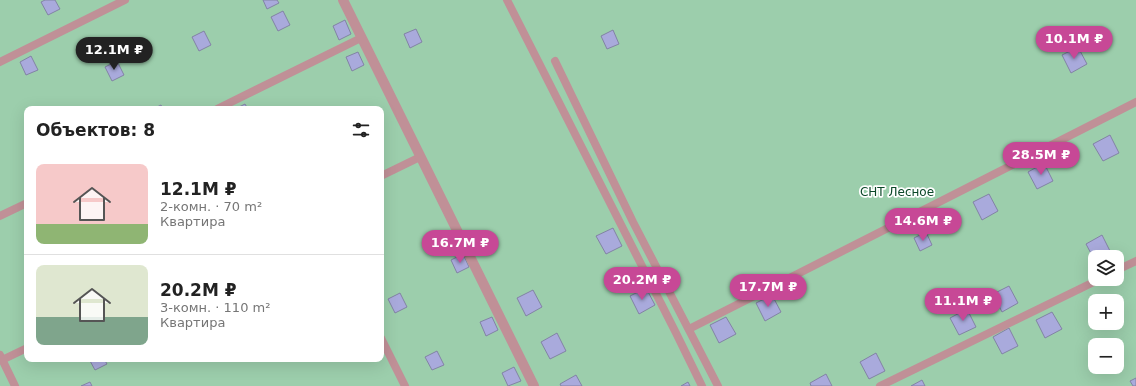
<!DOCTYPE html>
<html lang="ru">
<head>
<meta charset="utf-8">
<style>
	body { margin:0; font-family:"DejaVu Sans",sans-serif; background:#f2f2f2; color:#222; height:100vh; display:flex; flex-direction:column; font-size:15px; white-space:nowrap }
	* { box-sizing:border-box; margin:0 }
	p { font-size:13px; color:#767676 }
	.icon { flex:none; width:22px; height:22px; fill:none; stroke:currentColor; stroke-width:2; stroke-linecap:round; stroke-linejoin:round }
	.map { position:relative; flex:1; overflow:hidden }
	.details { position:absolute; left:24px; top:106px; width:360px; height:256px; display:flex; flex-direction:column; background:#fff; border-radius:8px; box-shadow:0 4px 16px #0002 }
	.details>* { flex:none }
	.tools { position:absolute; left:1088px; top:250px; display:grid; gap:8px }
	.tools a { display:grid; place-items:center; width:36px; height:36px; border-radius:8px; background:#fff; box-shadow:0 4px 16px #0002; font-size:20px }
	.price { position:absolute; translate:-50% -34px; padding:0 9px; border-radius:14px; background:#c74896; color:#fff; font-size:13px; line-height:26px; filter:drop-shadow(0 1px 2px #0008) }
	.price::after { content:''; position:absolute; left:50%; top:24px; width:12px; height:9px; margin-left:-6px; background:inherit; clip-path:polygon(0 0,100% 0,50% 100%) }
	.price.selected { background:#222; color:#fff }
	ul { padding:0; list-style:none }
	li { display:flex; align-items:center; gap:12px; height:100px; padding:0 12px }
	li+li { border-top:1px solid #e0e0e0 }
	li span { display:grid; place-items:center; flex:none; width:112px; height:80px; border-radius:8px; color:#555 }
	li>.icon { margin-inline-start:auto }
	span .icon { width:48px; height:48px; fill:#fffc; stroke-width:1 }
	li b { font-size:17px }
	h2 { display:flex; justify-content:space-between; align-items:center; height:48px; padding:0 12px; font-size:17px }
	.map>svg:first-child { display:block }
</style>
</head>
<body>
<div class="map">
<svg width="1136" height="386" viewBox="0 0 1136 386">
	<rect width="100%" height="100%" fill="#fce3fa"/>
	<path fill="#9cceac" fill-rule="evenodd" d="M0,0H1136V386H0ZM27,109H381V359H27ZM1095,257H1117V279H1095ZM1095,301H1117V323H1095ZM1095,345H1117V367H1095Z"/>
	<g fill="#a9aadc" stroke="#8283a4">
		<polygon points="45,0 55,0 60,9 48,15 41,2"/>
		<polygon points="263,0 277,0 279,3 267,9"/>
		<polygon points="283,11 290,25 278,31 271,17"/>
		<polygon points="345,20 351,34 339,40 333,26"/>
		<polygon points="416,29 422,42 410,48 404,34"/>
		<polygon points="613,30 619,44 607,49 601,36"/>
		<polygon points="204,31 211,45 199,51 192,37"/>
		<polygon points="1078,47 1087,64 1071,73 1062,55"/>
		<polygon points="358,52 364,65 352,71 346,57"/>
		<polygon points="31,56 38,70 26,75 20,62"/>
		<polygon points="117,61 124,75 112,81 105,67"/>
		<polygon points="245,104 248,109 235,109"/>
		<polygon points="161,105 163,109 153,109"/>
		<polygon points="1110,135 1119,153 1103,161 1093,144"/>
		<polygon points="1044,163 1053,181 1037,189 1028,172"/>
		<polygon points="989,194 998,211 982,220 973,202"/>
		<polygon points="613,228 622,246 606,254 596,236"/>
		<polygon points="926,232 932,245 920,251 914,238"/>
		<polygon points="1102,235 1111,253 1103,257 1095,257 1095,261 1086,244"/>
		<polygon points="463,254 469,267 457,273 451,260"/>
		<polygon points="1009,286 1018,303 1002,312 993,294"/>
		<polygon points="646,288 655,305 639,314 630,296"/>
		<polygon points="533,290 542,307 526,316 517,298"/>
		<polygon points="400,293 407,307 395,313 388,299"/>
		<polygon points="772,295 781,312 765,321 756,303"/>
		<polygon points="967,309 976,327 959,335 950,318"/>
		<polygon points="1052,312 1062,329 1045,338 1036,320"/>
		<polygon points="492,317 498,330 486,336 480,322"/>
		<polygon points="726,317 736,334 719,343 710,325"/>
		<polygon points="1009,328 1018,346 1002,354 993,337"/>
		<polygon points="557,333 566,351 550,359 541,342"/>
		<polygon points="437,351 444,365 432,370 425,357"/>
		<polygon points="876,353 885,371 869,379 860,362"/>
		<polygon points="89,359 104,359 107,364 95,370"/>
		<polygon points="514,367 521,381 508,386 502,373"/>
		<polygon points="826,374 832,386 811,386 810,383"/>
		<polygon points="576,375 582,386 561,386 560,384"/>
		<polygon points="1136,378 1136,386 1133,386 1130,381"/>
		<polygon points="922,380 925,386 911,386"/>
		<polygon points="90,382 92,386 81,386"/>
		<polygon points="688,382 690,386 681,386"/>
	</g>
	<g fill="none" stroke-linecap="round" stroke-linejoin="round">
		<g stroke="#c09097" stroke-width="8">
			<polyline points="507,0 676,333 702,386"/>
			<polyline points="555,61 633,222 718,386"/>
			<polyline points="0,62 125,0"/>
			<polyline points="217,109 361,38"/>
			<polyline points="381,176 420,157"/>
			<polyline points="0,216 27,203"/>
			<polyline points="1117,270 1136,261"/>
			<polyline points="689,329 1136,102"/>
			<polyline points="381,338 405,386"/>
			<polyline points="0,355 15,386"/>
			<polyline points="2,360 27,348"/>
			<polyline points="880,386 1100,279"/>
		</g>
		<polyline stroke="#c09097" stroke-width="10" points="343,0 534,386"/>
	</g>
	<g text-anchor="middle" stroke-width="3.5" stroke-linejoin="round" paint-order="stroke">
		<g font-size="12" fill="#0a4727" stroke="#fff">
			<text x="897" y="196">СНТ Лесное</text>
		</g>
	</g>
</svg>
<div class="tools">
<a><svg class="icon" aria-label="layers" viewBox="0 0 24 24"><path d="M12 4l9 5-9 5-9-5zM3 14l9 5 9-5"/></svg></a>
<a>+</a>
<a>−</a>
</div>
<b class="price" style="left:1074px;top:60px">10.1M ₽</b>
<b class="price selected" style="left:114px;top:71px">12.1M ₽</b>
<b class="price" style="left:1041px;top:176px">28.5M ₽</b>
<b class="price" style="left:923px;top:242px">14.6M ₽</b>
<b class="price" style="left:460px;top:264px">16.7M ₽</b>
<b class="price" style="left:642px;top:301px">20.2M ₽</b>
<b class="price" style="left:768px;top:308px">17.7M ₽</b>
<b class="price" style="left:963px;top:322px">11.1M ₽</b>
<section class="details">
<h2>Объектов: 8<svg class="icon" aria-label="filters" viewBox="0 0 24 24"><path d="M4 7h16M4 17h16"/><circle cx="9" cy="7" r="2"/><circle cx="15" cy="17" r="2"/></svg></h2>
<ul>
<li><span style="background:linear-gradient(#f6c9c9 75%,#8fb573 0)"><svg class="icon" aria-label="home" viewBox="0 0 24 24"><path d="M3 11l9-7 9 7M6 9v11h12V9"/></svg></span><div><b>12.1M ₽</b><p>2-комн. · 70 m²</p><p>Квартира</p></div></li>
<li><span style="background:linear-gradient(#dfe7d0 65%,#7fa58c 0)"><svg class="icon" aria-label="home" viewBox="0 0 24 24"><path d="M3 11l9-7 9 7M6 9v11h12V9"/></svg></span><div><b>20.2M ₽</b><p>3-комн. · 110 m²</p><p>Квартира</p></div></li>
</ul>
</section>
</div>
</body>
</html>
